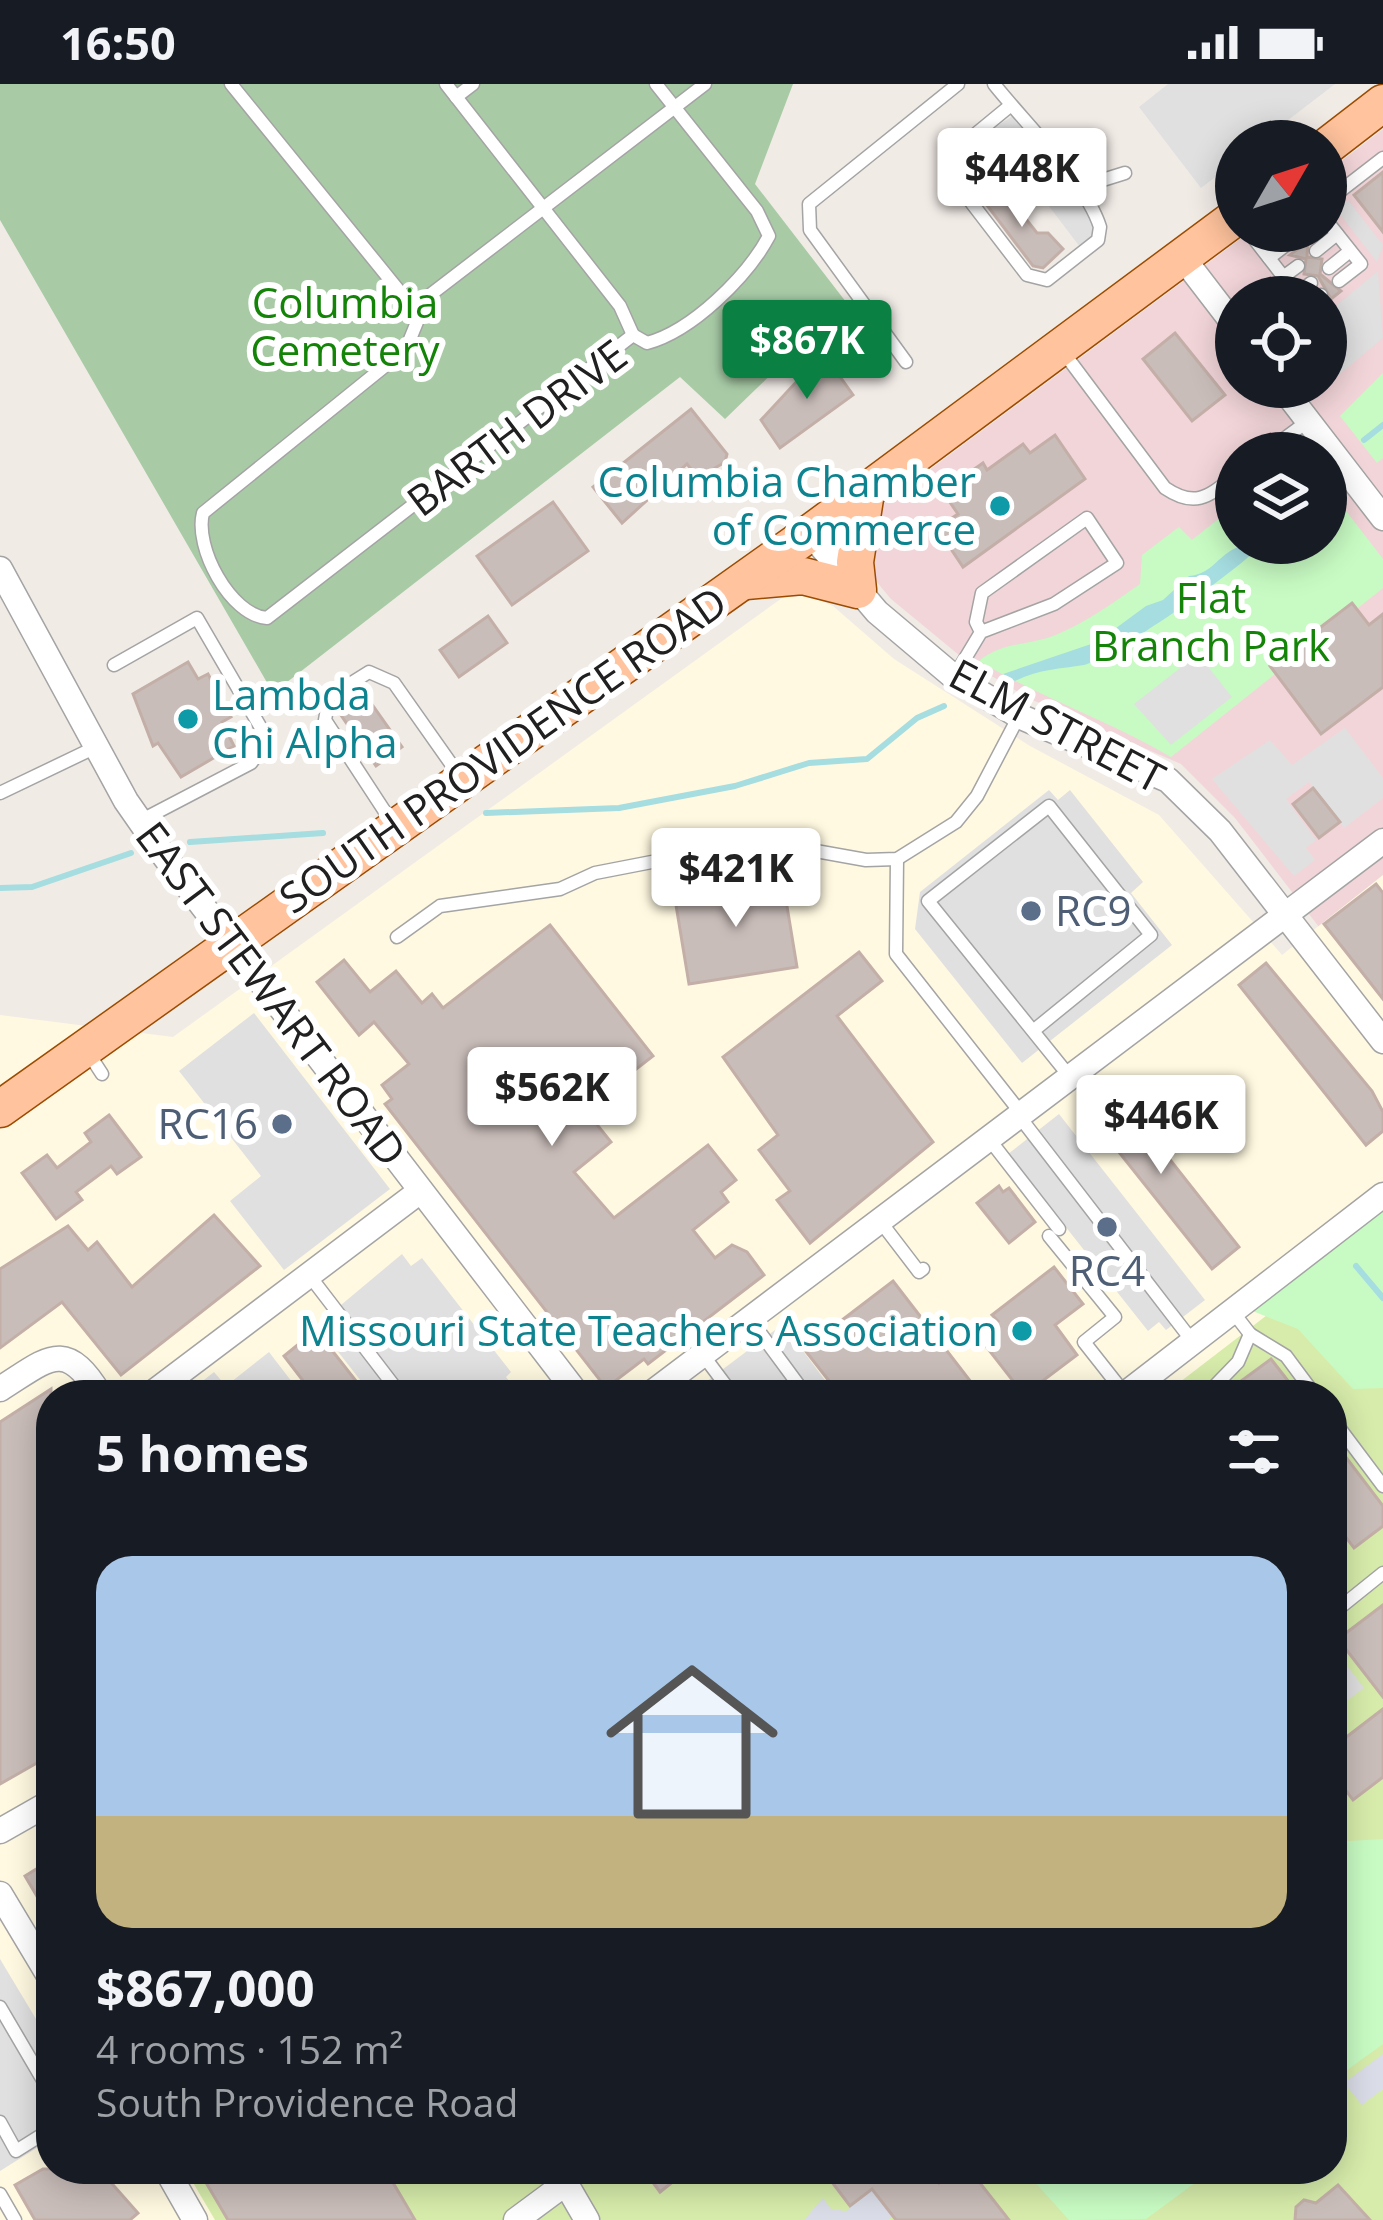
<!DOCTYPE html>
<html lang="en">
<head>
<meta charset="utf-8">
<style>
	body { margin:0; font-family:"Open Sans",sans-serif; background:#242831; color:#f1f3f6; height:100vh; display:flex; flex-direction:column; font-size:45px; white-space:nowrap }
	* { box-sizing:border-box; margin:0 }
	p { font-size:39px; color:#9ea1a6 }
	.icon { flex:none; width:66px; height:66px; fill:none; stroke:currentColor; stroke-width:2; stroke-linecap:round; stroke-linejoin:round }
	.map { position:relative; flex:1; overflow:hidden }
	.sheet { position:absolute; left:36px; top:1296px; width:1311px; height:804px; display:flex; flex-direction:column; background:#171b24; border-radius:48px; box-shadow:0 6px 30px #0003 }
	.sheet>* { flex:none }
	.needle { width:78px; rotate:51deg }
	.buttons { position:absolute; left:1215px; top:36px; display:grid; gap:24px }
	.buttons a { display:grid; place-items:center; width:132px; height:132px; border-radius:50%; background:#171b24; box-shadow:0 6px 30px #0003; font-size:60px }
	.price { position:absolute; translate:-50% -102px; padding:0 27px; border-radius:12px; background:#fff; color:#222; font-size:39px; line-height:78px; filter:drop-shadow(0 3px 6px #0008) }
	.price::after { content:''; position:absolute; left:50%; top:72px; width:36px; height:27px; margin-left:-18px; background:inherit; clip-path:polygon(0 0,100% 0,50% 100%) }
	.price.active { background:#0b8043; color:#fff }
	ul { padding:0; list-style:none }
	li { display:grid; align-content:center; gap:24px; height:636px; padding:0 60px }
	li span { display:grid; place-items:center; height:372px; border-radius:36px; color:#555 }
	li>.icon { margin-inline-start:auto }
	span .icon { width:216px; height:216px; fill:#fffc; stroke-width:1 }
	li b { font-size:51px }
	h2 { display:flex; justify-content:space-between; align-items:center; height:144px; padding:0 60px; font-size:51px }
	.status { display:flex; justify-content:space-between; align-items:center; height:84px; padding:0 60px; background:#171b24; direction:ltr }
	.status svg { height:33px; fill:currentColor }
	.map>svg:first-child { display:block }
</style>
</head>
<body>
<div class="status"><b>16:50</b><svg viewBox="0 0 49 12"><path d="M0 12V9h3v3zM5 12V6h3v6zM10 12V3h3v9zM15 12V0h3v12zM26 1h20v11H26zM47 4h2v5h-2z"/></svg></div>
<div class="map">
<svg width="1383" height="2136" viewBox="0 0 1383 2136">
	<rect width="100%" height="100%" fill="#f1ebe6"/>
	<path fill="#f2d5d9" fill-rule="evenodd" d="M1383,45V926L1235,734L1181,680L1028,614L965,576L891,515L839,453L1251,147H1326V89ZM1236,213H1326V303H1236ZM1236,369H1326V459H1236Z"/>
	<path fill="#fff9e1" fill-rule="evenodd" d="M807,511L833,522L894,575L1030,662L1159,731L1282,871L1383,791V2136H0V931L173,953L782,514ZM51,1311H1332V2085H51Z"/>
	<polygon fill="#d7ecab" points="1383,1142 1383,2136 215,2136 185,2085 1332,2085 1332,1311 1163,1311"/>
	<polygon fill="#a8cba6" points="0,0 793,0 755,100 846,218 725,335 680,293 273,609 0,136"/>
	<g fill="#c8fbc3">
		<polygon points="1383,289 1383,374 1377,379 1340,332"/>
		<path d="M1326,401L1383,475V504L1171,673C1108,636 1041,614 979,577C1003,557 1031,562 1058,550C1088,537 1113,519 1140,500L1142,471L1179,443L1192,456L1236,421V459H1326Z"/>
		<polygon points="1383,1111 1383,1304 1353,1305 1298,1245 1240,1222"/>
		<polygon points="1383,1755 1383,1960 1332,1997 1332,1758"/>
		<polygon points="1023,2085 1214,2085 1146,2135 1069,2136"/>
	</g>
	<g fill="#e0e0e0">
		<polygon points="1168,0 1335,0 1261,57 1236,57 1236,77 1201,104 1139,23"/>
		<polygon points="1014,31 1091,130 1093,151 1080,163 991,46"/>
		<polygon points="1348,116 1383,161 1377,178 1336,125"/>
		<polygon points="1378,187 1383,254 1328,300 1326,230"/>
		<polygon points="1198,570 1232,613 1171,661 1134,620"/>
		<polygon points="1345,644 1383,694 1383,714 1344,744 1309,698 1286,715 1316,756 1306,764 1315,776 1294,792 1212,695 1270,656 1292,681"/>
		<polygon points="1049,706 1058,716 1070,706 1143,798 1131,809 1172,861 1022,979 915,845 920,808"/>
		<polygon points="254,929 390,1105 284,1186 230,1117 261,1092 179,987"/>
		<polygon points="1059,1030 1205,1216 1166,1246 1159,1238 1148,1247 1008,1070"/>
		<polygon points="402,1170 411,1182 422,1174 511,1288 506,1293 520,1311 372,1311 317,1241"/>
		<polygon points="783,1240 836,1311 690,1310"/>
		<polygon points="269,1268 302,1311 185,1311 214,1288 226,1302"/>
		<polygon points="1332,1562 1364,1604 1332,1628"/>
		<polygon points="0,1875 51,1960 51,2055 0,2087"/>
	</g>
	<g fill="#dadce7">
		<polygon points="1383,1970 1383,2005 1362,2021 1344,1999"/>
		<polygon points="872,2105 893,2132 888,2136 804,2136 823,2114 831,2125 846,2127"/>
	</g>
	<path fill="#a5dde0" d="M1263,459C1239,487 1110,575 1084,581C1060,585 1039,585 1015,597L1003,590L1097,558L1146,522L1163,516L1189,492C1221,489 1217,459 1263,459Z"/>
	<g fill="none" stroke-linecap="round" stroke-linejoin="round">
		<g stroke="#a5dde0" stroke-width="6">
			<polyline points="1364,356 1383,341"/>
			<polyline points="486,729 619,724 735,702 809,679 867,675 917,634 944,622"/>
			<polyline points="190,758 323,749"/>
			<polyline points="0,804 32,803 131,769"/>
			<polyline points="1356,1182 1383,1214"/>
		</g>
	</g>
	<g fill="#c9bdb9" stroke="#c3afa8" stroke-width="3">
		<polygon points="1383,88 1383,148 1354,111"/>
		<polygon points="999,101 1037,149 1048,149 1063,165 1043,184 1033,182 983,116"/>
		<polygon points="1308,157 1307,173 1322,175 1320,190 1341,207 1331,215 1318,192 1304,190 1306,175 1290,171"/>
		<polygon points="1175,249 1225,311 1192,337 1143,275"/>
		<polygon points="823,269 853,311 780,364 761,336"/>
		<polygon points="691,325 727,370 725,378 698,394 687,380 622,439 593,403"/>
		<polygon points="1055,351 1085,395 963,483 937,444 958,430 947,414 969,400 963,393 983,379 987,386 1023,360 1030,369"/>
		<polygon points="553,418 588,467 512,521 477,472"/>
		<polygon points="1352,519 1369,541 1383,530 1383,603 1321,650 1270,582"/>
		<polygon points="488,532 507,559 459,593 440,566"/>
		<polygon points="188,578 198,595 208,590 231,633 222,638 234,662 181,693 158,659 153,662 133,610"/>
		<polygon points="364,609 402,663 376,682 338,627"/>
		<polygon points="1313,704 1340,738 1319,754 1293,720"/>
		<polygon points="782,792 797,883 689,900 674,809"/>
		<polygon points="1376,800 1383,809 1383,915 1324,840"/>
		<polygon points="550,841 653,972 595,1017 605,1029 594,1037 611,1058 574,1088 614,1134 708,1061 736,1096 721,1108 728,1118 693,1146 715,1174 732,1161 747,1168 764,1191 648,1280 644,1275 606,1304 385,1020 392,1015 382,1001 409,980 374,938 359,951 317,898 344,876 370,908 396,887 422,919 432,910 443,924"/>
		<polygon points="859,868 882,897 837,932 933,1058 810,1159 777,1116 790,1107 759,1066 778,1051 723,973"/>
		<polygon points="1266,879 1372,1007 1383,1028 1383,1047 1366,1061 1239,901"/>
		<polygon points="1111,1001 1239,1163 1212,1185 1083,1023"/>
		<polygon points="109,1031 141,1073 117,1090 111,1082 76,1108 82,1116 56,1135 22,1089 47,1071 57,1084 91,1058 85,1049"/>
		<polygon points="999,1102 1003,1108 1009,1104 1035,1138 1009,1159 977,1119"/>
		<polygon points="214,1131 260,1182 121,1291 62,1218 0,1264 0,1185 68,1142 88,1166 97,1158 132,1203"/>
		<polygon points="1054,1183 1083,1220 1055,1241 1077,1271 1024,1311 978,1252 998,1237 992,1231"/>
		<polygon points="893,1197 981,1311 840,1311 804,1265"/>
		<polygon points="316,1246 367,1311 314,1311 284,1272"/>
		<polygon points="1271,1275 1299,1311 1222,1311"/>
		<polygon points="51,1305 51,1671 0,1700 0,1338"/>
		<polygon points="1332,1355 1383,1422 1383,1442 1354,1464 1332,1435"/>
		<polygon points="1383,1521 1383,1613 1338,1555"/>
		<polygon points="1383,1625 1383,1693 1353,1716 1332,1688 1332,1664"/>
		<polygon points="51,1776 51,1836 25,1792"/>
		<polygon points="43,2085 99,2085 138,2129 130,2136 35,2136 15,2101"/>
		<polygon points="198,2085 385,2085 415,2136 228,2136"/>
		<polygon points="643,2085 689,2085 660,2108"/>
		<polygon points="822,2085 929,2085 939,2099 957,2085 969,2085 1009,2136 896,2136 872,2105 850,2122"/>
		<polygon points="1338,2101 1370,2136 1295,2136 1296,2123 1304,2116 1316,2119"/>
	</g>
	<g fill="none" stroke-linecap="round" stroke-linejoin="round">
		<defs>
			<g id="lane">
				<path d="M231,0L413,224L417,238L406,265L203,429C194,463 230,531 267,534L633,251L647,259C692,247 747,193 769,152L757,127L656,0"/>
				<polyline points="446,0 620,222 633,251"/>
				<path d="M994,0C1024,38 1086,98 1100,143L1098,156L1047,196L1027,191L961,105L966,58L1011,21"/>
				<polyline points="456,13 473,0"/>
				<polyline points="1077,104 1125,89"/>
				<polyline points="1326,118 1383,74"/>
				<polyline points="1326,136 1361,180 1339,197"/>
				<polyline points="1248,147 1289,200 1273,213"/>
				<polyline points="1316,167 1337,150"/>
				<polyline points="1269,174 1304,147"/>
				<polyline points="1329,184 1350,167"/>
				<polyline points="1283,193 1298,182"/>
				<polyline points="1297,210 1311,199"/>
				<polyline points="1319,213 1321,211"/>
				<polyline points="413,224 705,0"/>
				<path d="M1061,265L1165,404C1196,425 1209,412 1236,391"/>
				<polyline points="906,278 810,146 809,120 958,0"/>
				<polyline points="1265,369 1308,337"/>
				<polyline points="114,581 197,534 268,656 251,679 140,737"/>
				<polyline points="954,593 981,548 1054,520 1117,479 1087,434 982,509 976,538 981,548"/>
				<polyline points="0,709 96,663"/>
				<polyline points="393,740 325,636 329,613 369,588 394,599 461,694"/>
				<polyline points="897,775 896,870 1021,1029"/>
				<polyline points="397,853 440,822 560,805 595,789 760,757 866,776 897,775 956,738 977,712 1019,632"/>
				<polyline points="1033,947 1151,851 1049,722 928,817 1070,993"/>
				<polyline points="89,970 102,990"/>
				<polyline points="1019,1032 1193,1258"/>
				<polyline points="989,1055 1059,1145"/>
				<polyline points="880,1137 919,1188 923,1185"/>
				<polyline points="1049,1152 1115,1233 1084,1258 1125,1310"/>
				<polyline points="309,1191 401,1311"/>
				<polyline points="750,1235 806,1311"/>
				<polyline points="1250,1250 1286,1272 1315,1311"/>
				<polyline points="703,1271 733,1311"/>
				<polyline points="1206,1311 1238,1278 1250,1250 1233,1228"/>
				<polyline points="1332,1334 1383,1402"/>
				<polyline points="1332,1530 1383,1489"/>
				<polyline points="0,1923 51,2010"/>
				<polyline points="0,2038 16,2067 51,2045"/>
				<polyline points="0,2110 15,2136"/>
			</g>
			<g id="street">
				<polyline points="1183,174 1236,243"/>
				<polyline points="1282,303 1383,434"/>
				<polyline points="810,449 877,528 954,593 1019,632 1168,696 1220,747 1383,957"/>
				<polyline points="0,485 126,717 165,773 578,1311"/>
				<path d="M0,1305C48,1275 65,1253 100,1311"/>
				<polyline points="150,1311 419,1108"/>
				<polyline points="649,1311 1383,757"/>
				<polyline points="1124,1311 1383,1111"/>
				<polyline points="0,1747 51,1718"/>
				<polyline points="0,1810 51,1895"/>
				<polyline points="166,2085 195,2136"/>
				<polyline points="558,2086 587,2136"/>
				<polyline points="516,2136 566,2099"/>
			</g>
			<g id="primary">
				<polyline points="1326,63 1383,19"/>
				<polyline points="746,497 803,492 858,506 855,478 866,408"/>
				<polyline points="0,1025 810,449 1236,133"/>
			</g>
		</defs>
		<use href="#lane" stroke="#a4a4a4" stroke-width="15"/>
		<use href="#street" stroke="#a4a4a4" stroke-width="27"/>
		<use href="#primary" stroke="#9c4c00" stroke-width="39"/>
		<use href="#lane" stroke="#fff" stroke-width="12"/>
		<use href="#street" stroke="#fff" stroke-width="24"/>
		<use href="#primary" stroke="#ffc39d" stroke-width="36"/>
	</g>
	<g fill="#0f9aa8" stroke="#fff" stroke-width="4.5">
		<circle cx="1000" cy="422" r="12"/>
		<circle cx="188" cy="635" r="12"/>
		<circle cx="1022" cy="1247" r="12"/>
	</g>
	<g fill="#5c6f8a" stroke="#fff" stroke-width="4.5">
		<circle cx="1031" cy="827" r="12"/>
		<circle cx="282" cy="1040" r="12"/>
		<circle cx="1107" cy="1143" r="12"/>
	</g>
	<g text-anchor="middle" stroke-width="12" stroke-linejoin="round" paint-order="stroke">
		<g font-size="42" fill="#148408" stroke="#fff">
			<text x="345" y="234">Columbia<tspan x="345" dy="48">Cemetery</tspan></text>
			<text x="1211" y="529">Flat<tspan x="1211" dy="48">Branch Park</tspan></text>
		</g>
		<g font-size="42" fill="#202020" stroke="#fff">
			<text transform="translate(517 344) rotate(-37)" y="15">BARTH DRIVE</text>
			<text transform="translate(1057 642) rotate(28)" y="15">ELM STREET</text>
			<text transform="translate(503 666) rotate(-35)" y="15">SOUTH PROVIDENCE ROAD</text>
			<text transform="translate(271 910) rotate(53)" y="15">EAST STEWART ROAD</text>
		</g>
		<g font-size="42" fill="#0d838f" stroke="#fff" text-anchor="end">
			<text x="976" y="413">Columbia Chamber<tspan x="976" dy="48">of Commerce</tspan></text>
			<text x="212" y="626" text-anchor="start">Lambda<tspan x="212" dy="48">Chi Alpha</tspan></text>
			<text x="998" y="1262">Missouri State Teachers Association</text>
		</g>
		<g font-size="42" fill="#4e5e75" stroke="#fff" text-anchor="start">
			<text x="1055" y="842">RC9</text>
			<text x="258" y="1055" text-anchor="end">RC16</text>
			<text x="1107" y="1202" text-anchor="middle">RC4</text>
		</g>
	</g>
</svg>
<div class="buttons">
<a><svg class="needle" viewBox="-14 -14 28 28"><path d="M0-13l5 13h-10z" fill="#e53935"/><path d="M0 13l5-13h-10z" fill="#9ea1a6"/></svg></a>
<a><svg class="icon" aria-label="locate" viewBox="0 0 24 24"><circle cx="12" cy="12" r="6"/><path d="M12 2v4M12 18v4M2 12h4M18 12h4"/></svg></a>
<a><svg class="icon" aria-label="layers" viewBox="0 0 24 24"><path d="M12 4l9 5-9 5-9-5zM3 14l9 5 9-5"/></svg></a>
</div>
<b class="price" style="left:1022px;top:146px">$448K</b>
<b class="price active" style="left:807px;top:318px">$867K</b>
<b class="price" style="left:736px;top:846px">$421K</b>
<b class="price" style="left:552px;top:1065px">$562K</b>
<b class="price" style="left:1161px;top:1093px">$446K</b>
<section class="sheet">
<h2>5 homes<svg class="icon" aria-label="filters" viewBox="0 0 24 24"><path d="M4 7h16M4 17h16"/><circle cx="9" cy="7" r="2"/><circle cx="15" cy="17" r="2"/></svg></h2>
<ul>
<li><span style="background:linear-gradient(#a9c7e8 70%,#c2b280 0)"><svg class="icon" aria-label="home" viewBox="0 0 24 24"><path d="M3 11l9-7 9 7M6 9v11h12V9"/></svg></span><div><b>$867,000</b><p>4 rooms · 152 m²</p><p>South Providence Road</p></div></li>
</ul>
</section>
</div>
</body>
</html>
